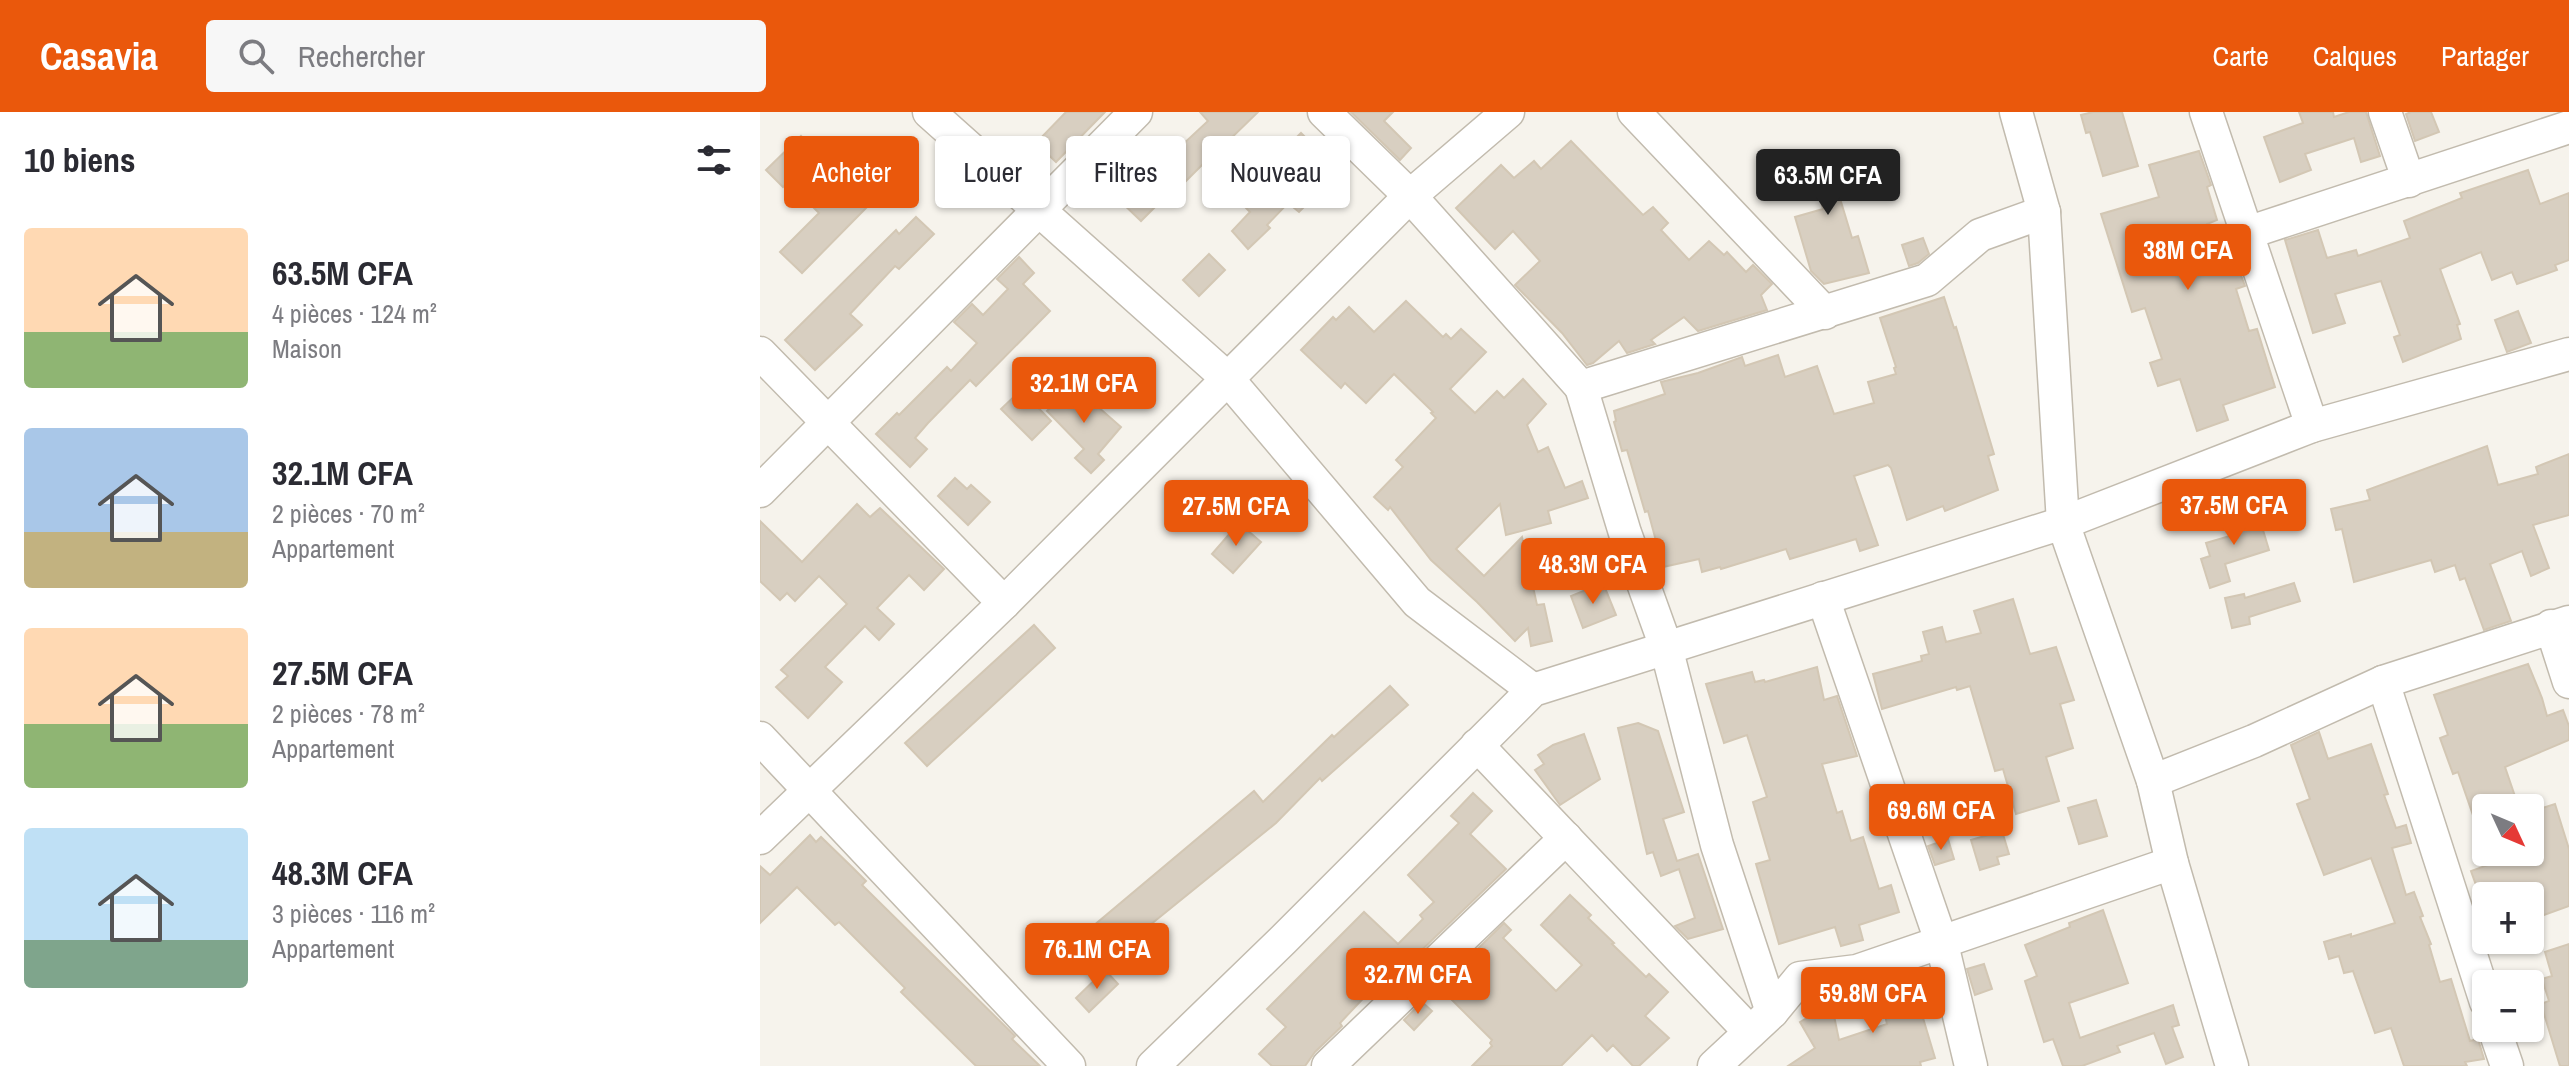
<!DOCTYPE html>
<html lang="fr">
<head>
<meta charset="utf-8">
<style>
	body { margin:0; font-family:"Archivo Narrow",sans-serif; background:#f7f7f7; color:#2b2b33; height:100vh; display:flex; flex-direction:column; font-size:30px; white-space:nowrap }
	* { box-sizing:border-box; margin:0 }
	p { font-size:26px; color:#7c7c81 }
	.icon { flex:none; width:44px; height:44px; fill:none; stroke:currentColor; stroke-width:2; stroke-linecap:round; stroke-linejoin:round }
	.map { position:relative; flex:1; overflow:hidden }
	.side { display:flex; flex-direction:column; background:#fff; width:760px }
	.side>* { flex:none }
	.top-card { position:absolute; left:24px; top:24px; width:760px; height:72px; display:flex; gap:16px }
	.needle { width:52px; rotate:134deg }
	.fabs { position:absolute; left:1712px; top:682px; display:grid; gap:16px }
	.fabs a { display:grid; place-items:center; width:72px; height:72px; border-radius:8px; background:#fff; box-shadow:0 2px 6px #0004; font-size:40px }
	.price { position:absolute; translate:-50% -68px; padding:0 18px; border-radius:8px; background:#ea580c; color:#fff; font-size:26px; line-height:52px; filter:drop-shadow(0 2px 4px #0008) }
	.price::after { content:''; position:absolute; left:50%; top:48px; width:24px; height:18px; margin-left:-12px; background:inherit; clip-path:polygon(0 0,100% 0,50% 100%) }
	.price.selected { background:#222; color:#fff }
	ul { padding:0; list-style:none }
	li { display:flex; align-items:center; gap:24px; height:200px; padding:0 24px }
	li span { display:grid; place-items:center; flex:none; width:224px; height:160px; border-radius:8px; color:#555 }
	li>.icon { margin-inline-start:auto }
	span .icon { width:96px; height:96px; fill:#fffc; stroke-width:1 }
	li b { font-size:34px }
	h2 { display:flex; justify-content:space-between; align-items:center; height:96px; padding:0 24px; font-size:34px }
	.chip { padding:0 28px; border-radius:8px; background:#fff; box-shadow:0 2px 6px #0004; font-size:28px; line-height:72px }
	.chip.selected { background:#ea580c; color:#fff }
	header { display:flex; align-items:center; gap:48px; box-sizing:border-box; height:112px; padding:0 40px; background:#ea580c; color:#fff }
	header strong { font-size:38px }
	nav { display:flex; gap:44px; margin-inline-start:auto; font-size:28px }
	.search { width:560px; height:72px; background:#f7f7f7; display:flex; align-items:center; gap:20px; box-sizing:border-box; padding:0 28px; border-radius:8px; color:#7c7c81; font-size:30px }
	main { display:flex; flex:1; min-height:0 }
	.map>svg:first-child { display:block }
</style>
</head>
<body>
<header>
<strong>Casavia</strong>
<div class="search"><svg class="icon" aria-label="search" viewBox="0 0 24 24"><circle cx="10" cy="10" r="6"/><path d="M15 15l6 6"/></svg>Rechercher</div>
<nav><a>Carte</a><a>Calques</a><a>Partager</a></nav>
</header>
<main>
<section class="side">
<h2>10 biens<svg class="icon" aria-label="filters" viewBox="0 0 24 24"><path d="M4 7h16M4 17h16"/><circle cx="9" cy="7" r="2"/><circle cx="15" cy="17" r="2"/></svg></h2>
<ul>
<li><span style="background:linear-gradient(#ffd9b3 65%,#8fb573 0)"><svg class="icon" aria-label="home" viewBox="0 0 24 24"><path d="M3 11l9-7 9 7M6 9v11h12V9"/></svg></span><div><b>63.5M CFA</b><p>4 pièces · 124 m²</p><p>Maison</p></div></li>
<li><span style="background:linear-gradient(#a9c7e8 65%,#c2b280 0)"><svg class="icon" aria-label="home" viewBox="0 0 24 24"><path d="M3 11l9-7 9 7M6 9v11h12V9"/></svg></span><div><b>32.1M CFA</b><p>2 pièces · 70 m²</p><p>Appartement</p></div></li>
<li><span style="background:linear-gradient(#ffd9b3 60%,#8fb573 0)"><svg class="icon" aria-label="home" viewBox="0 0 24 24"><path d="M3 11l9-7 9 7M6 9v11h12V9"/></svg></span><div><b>27.5M CFA</b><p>2 pièces · 78 m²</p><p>Appartement</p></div></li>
<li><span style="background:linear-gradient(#bfe0f5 70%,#7fa58c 0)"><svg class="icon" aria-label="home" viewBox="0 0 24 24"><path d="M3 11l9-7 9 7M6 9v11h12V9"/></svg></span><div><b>48.3M CFA</b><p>3 pièces · 116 m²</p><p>Appartement</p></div></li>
</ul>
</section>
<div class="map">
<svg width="1809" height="954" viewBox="0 0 1809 954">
	<rect width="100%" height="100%" fill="#f6f3ec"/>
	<g fill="#d8cfc1" stroke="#d3c7b4" stroke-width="2">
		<polygon points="306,0 345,0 296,50 276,31"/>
		<polygon points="440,0 498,0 462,35 494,68 541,21 558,38 562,34 586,59 558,86 555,84 539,100 528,91 507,113 510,116 488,137 472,119 490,100 443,52 425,70 406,48 448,9"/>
		<polygon points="591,0 633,0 624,9 651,36 640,48"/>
		<polygon points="1333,0 1362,0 1378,54 1343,64 1330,20 1326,21 1321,3"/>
		<polygon points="1539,0 1573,0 1574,5 1589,0 1606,0 1620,44 1601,50 1594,26 1545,42 1551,58 1520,70 1504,25 1543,11"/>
		<polygon points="1651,0 1671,0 1679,20 1655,29 1646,2"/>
		<polygon points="41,24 110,92 42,161 20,140 59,101 28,70 23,75 6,58"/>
		<polygon points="811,29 883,103 893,95 908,111 901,118 929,148 949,129 964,143 967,140 986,160 993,153 1012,172 1001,183 1007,198 938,219 924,205 891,228 895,232 867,241 859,229 833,251 827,253 802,221 755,173 780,149 753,119 735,137 696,96 741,53 754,66 774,49 781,57"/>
		<polygon points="1112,39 1118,58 1075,70 1092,126 1098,124 1109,161 1064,172 1051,159 1035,105 1063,97 1057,76 1032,83 1027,67 1022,71 1006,56 1021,42 1033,54 1033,61 1028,66"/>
		<polygon points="1439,39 1451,73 1447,75 1457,108 1447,112 1462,158 1477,153 1485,174 1476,177 1489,219 1497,217 1515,275 1463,293 1468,308 1437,319 1420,267 1398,274 1390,251 1402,247 1385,196 1372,200 1341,102 1399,85 1389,53"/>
		<polygon points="1768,58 1780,92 1809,81 1809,148 1795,153 1797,158 1757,172 1752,160 1732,168 1721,140 1680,157 1700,212 1697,213 1701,227 1643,250 1634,225 1640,223 1621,169 1575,182 1585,211 1553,221 1525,128 1558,118 1567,146 1596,138 1598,144 1650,126 1644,109 1702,86 1700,81"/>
		<polygon points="335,68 347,79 334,93 322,82"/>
		<polygon points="376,68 399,91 381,109 358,87"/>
		<polygon points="156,105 174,122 139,157 135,154 90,202 102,213 55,258 25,228 136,118 139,122"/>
		<polygon points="1163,126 1169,142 1158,151 1149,154 1142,133"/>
		<polygon points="449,142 465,158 439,184 423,168"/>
		<polygon points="259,145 274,161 263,172 290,199 216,274 210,268 168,311 155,326 167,337 150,355 116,322 137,301 139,303 187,255 191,259 217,231 194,210 212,192 223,203 248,177 237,167"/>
		<polygon points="1184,185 1194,216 1196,215 1234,342 1228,344 1238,378 1185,399 1183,394 1147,408 1131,356 1128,353 1094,364 1118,433 1100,439 1096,427 1030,447 1026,437 961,457 960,455 942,460 939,447 903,455 888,399 885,400 867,338 862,339 854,310 856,309 854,299 905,282 901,270 938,261 982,245 985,254 1018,243 1025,265 1057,254 1074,302 1114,291 1108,270 1136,262 1134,256 1136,255 1120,206"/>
		<polygon points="646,189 683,225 686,222 691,227 701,217 726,240 690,277 715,301 737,279 744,286 763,267 786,292 767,313 778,340 788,335 805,376 822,369 828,386 788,399 791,411 746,423 740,392 696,437 724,464 762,425 777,493 784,492 792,529 771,534 768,516 755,529 717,490 671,448 630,395 628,398 614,385 643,355 636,348 676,306 671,301 673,300 634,262 606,291 585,271 581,276 541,238 573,205 576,208 589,195 614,220"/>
		<polygon points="1758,199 1771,231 1747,240 1735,208"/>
		<polygon points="312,272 361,315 338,342 344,348 331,361 315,346 324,337 287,299"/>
		<polygon points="261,278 291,309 272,328 241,297"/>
		<polygon points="1727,334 1738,373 1778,362 1776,355 1809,342 1809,403 1773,413 1789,456 1771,464 1762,439 1730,452 1751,509 1724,518 1705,466 1700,468 1695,453 1675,460 1671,448 1594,470 1582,417 1576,418 1571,397 1610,388 1607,378"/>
		<polygon points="195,366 207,377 211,373 230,390 208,413 178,384"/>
		<polygon points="97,392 110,405 120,396 184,457 164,478 149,463 117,496 134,512 119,528 105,514 65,555 82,570 48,606 16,575 28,564 21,558 87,492 59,464 35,489 27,481 20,488 0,469 0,409 42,450"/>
		<polygon points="1497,398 1509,438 1465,452 1470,469 1450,476 1441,447 1450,444 1446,431 1470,424 1465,408"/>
		<polygon points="479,411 501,430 473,461 452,442"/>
		<polygon points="849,431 856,451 841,456 834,437"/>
		<polygon points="843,471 856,503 823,516 811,484"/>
		<polygon points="1534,471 1540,489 1489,505 1490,512 1472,516 1465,486 1484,482 1485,486"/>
		<polygon points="1253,487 1270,542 1296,535 1314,588 1300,592 1313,636 1286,645 1299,689 1256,702 1243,657 1235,659 1210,574 1197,578 1196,575 1122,597 1113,562 1162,549 1161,544 1169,542 1163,520 1182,515 1186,530 1221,521 1214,499"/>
		<polygon points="274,513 295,536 167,654 145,631"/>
		<polygon points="1768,552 1782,586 1787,604 1803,598 1809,614 1809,628 1745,655 1759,696 1726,696 1726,732 1723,732 1698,660 1693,662 1680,626 1688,623 1674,583"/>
		<polygon points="1057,555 1064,588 1077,584 1097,644 1062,652 1077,701 1082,699 1091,729 1103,725 1119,777 1131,773 1139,800 1099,813 1103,828 1081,834 1075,815 1019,832 996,752 1010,748 993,690 1007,685 987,623 964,631 946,572 992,560 995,570 1004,568 1005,570"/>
		<polygon points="630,574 648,593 562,669 560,666 516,711 354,842 332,815 494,679 503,690 572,623 574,625"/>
		<polygon points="878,611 898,619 924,700 903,707 917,749 938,742 963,817 928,827 915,814 935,806 919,757 901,764 893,740 887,742 858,616"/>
		<polygon points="1559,620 1568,647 1611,632 1628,682 1624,683 1636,716 1646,713 1651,731 1632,736 1646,783 1654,780 1663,804 1660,805 1671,832 1669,833 1680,870 1691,867 1710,929 1718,927 1724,947 1705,950 1707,954 1644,954 1631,916 1615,921 1593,859 1584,861 1579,844 1569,847 1564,830 1591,822 1591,825 1635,811 1611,746 1564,763 1537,692 1550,687 1531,633"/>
		<polygon points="824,622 840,667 800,693 775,658 784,652 778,643 793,633"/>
		<polygon points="713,681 732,699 710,722 746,757 617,881 612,877 580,911 582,914 555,940 545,954 512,954 499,942 526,915 507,897 604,800 638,832 663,807 660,803 674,790 648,763 699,711 691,704"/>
		<polygon points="1336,688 1347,724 1319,732 1308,696"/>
		<polygon points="1795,692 1809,737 1809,794 1770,808 1770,784 1749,784 1746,777 1721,787 1711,759 1739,749 1736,740 1770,740 1770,700"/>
		<polygon points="1242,719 1249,742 1237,745 1239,752 1220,758 1211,728"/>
		<polygon points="50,723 56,730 61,725 93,756 106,769 102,773 255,924 252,927 280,954 216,954 141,880 145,876 79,810 75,813 37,775 0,811 0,754 10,763"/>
		<polygon points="1188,727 1194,747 1175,753 1168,734"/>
		<polygon points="810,783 831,803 828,806 854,831 852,832 886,865 889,862 908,880 885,904 909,926 879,954 873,954 853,933 847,939 832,923 801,954 712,954 732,934 730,931 732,928 679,875 744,811 751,818 743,826 796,879 822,853 781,813"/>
		<polygon points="1343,798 1368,871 1309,891 1320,926 1413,893 1419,913 1412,915 1423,945 1406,952 1394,921 1357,934 1360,940 1322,954 1303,954 1293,927 1284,930 1265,869 1277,864 1265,833 1310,815 1309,811"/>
		<polygon points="1809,832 1809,954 1800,954 1781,892 1789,889 1782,867 1792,864 1785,840"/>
		<polygon points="1224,852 1232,877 1215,883 1207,857"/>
		<polygon points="345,858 358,872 329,900 316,886"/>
		<polygon points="1135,866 1137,871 1151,866 1175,946 1160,950 1161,954 1028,954 1055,936 1040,910 1052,903 1073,899 1079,928 1127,912 1118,872"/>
		<polygon points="662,890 672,899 654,918 644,908"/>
	</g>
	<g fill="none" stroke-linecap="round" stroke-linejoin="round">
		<defs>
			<g id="minor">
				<polyline points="169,0 467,266 657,490 773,578"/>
				<polyline points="564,0 650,84 821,275 1167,168 1220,123 1284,100"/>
				<polyline points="874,0 1065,201"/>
				<polyline points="1256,0 1284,100 1303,411 1393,669 1412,751 1472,954"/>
				<polyline points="1446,0 1552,314"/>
				<polyline points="1625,0 1649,69"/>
				<polyline points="1487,121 1809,15"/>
				<polyline points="0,241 244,491"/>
				<polyline points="821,275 865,421 906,535 957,733 1012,900"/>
				<polyline points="0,379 376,0"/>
				<polyline points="1063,486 1182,832 1211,954"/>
				<polyline points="1791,514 1809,570"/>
				<polyline points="1623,570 1726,890"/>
				<polyline points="0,626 309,954"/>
				<polyline points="717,633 990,920"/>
				<polyline points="1393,669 1494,629 1623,570 1809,510"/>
				<polyline points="0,726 244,491 650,84 748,0"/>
				<polyline points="1734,916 1747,954"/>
				<polyline points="393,954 523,828 773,578 1303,411 1552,314 1809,242"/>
				<polyline points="568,954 806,726"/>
				<polyline points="954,954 1012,900 1040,866 1097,859 1412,751"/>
			</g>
		</defs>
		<use href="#minor" stroke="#c2bbae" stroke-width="35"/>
		<use href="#minor" stroke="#fff" stroke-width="32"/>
	</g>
</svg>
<div class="fabs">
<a><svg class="needle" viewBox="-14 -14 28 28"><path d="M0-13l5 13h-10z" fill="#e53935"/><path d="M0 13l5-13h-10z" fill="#7c7c81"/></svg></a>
<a>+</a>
<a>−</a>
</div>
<b class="price selected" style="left:1068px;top:105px">63.5M CFA</b>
<b class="price" style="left:1428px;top:180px">38M CFA</b>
<b class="price" style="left:324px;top:313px">32.1M CFA</b>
<b class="price" style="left:1474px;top:435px">37.5M CFA</b>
<b class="price" style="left:476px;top:436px">27.5M CFA</b>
<b class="price" style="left:833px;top:494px">48.3M CFA</b>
<b class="price" style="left:1181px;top:740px">69.6M CFA</b>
<b class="price" style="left:337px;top:879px">76.1M CFA</b>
<b class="price" style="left:658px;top:904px">32.7M CFA</b>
<b class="price" style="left:1113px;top:923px">59.8M CFA</b>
<div class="top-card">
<a class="chip selected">Acheter</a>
<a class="chip">Louer</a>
<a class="chip">Filtres</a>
<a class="chip">Nouveau</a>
</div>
</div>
</main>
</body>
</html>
